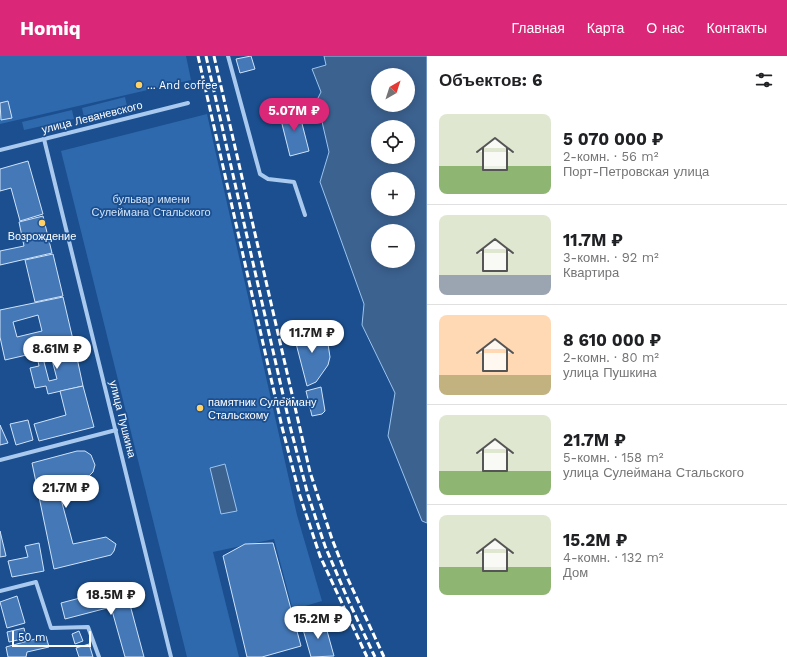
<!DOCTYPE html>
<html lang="ru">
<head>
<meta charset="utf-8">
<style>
	body { margin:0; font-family:"Work Sans",sans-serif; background:#f2f2f2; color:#202124; height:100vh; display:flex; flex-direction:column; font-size:15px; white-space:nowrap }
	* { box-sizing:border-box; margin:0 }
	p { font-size:13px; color:#757577 }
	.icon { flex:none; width:22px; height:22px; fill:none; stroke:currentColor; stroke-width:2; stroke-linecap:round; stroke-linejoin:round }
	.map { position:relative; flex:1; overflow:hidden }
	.panel { display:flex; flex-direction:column; background:#fff; width:360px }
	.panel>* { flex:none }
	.needle { width:26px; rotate:39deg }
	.controls { position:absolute; left:371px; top:12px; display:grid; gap:8px }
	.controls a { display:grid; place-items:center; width:44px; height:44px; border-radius:50%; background:#fff; box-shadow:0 2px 10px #0003; font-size:20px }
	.scale { position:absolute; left:12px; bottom:10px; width:79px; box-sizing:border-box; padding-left:4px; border:2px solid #fff; border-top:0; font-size:11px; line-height:14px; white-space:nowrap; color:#fff; -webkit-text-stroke:3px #1b4f8f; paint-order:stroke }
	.price { position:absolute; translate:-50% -34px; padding:0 9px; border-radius:14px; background:#fff; color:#222; font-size:13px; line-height:26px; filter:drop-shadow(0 1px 2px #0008) }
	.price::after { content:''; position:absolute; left:50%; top:24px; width:12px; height:9px; margin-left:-6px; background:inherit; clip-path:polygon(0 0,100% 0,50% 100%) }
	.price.active { background:#db2777; color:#fff }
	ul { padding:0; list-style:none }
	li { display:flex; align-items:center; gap:12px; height:100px; padding:0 12px }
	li+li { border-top:1px solid #e0e0e0 }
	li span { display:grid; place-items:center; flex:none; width:112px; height:80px; border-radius:8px; color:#555 }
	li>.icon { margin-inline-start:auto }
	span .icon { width:48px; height:48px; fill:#fffc; stroke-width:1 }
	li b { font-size:17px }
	h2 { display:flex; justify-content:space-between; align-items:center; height:48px; padding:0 12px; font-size:17px }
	header { display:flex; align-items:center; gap:24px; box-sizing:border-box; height:56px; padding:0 20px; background:#db2777; color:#fff }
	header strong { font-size:19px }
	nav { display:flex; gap:22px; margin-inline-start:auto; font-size:14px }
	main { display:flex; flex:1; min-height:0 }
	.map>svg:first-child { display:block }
</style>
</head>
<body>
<header>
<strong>Homiq</strong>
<nav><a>Главная</a><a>Карта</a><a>О нас</a><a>Контакты</a></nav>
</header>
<main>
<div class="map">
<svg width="427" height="601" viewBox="0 0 427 601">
	<rect width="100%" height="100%" fill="#1b4f8f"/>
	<g fill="#2e69ad">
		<polygon points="0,0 186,0 191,24 0,68"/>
		<polygon points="125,41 127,50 84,61 82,52"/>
		<polygon points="72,54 74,63 24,74 22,66"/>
		<polygon points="207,58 297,459 322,545 302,551 304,556 294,558 274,483 213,496 239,601 187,601 61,95"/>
	</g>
	<g fill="#3c6290" stroke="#9cc4f0" fill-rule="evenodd">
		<path d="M324,0H427V467L422,465L388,380L395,337L362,269L364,248L320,126L329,96L317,44L321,36L312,13L326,9ZM378,19H408V49H378ZM378,71H408V101H378ZM378,123H408V153H378ZM378,175H408V205H378Z"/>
		<polygon points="225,408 237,455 221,458 210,412"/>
	</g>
	<g fill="#4478b7" stroke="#cfe3fa" fill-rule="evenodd">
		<polygon points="251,0 255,13 240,17 236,3"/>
		<polygon points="8,45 12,62 1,64 0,47"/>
		<polygon points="298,52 309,95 290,100 279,56"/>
		<polygon points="28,105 43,158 20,165 11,132 0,135 0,113"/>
		<polygon points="43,160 52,197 0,209 0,195 24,190 19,166"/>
		<polygon points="53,198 63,240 35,246 25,204"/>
		<path d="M63,241L74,288L5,304L0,281V254ZM38,259L42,275L17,281L13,266Z"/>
		<polygon points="292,272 312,274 321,280 328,288 330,301 328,309 316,326 307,330"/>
		<path d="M74,288L83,330L48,338L46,330L35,332L30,312L39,310L36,296ZM52,304L57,323L49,325L44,306Z"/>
		<polygon points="83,330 94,371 39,385 34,368 66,359 60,335"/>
		<polygon points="321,331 325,355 322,358 312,360 306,335"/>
		<polygon points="28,364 33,384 16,389 10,368"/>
		<polygon points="0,369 8,387 0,389"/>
		<polygon points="77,395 85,395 91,399 95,409 93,416 88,421 57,428 73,488 106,481 116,488 114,495 111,499 54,513 32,407"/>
		<polygon points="0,475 6,500 0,501"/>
		<polygon points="39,487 44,515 12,521 8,505 28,501 25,490"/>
		<polygon points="273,487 301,590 262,601 247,601 223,500 245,488"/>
		<polygon points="125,530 144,601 125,601 111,551 65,563 61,547"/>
		<polygon points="17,540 25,567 7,572 0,546"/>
		<polygon points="324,564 334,600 311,601 302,570"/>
		<polygon points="24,572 26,582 9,586 7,576"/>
		<polygon points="79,575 83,585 75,588 72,578"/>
		<polygon points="46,580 49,591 27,596 26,601 8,601 6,591"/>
		<polygon points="89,588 93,601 79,601 76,592"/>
	</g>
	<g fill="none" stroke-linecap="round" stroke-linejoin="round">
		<g stroke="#a9c9ee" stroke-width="4">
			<polyline points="228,0 260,118 268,123 294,126 305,159"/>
			<polyline points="44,83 171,601"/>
			<polyline points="0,94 188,47"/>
			<polyline points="0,404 116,374"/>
			<polyline points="0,535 36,526 51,572 88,571 99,601"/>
		</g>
		<g stroke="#fff" stroke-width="3" stroke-dasharray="7 3" stroke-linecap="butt">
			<polyline points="198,0 282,371 300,440 320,500 367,601"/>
			<polyline points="206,0 291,374 308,439 325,490 349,546 375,601"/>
			<polyline points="214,0 310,416 332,483 347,521 384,601"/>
		</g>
	</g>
	<g fill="#ffd166" stroke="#1b4f8f" stroke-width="1.5">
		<circle cx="139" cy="29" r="4"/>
		<circle cx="42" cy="167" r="4"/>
		<circle cx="200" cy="352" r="4"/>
	</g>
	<g text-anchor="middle" stroke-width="3.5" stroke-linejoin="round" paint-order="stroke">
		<g font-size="11" fill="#fff" stroke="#1b4f8f" text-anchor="start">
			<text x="147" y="33">... And coffee</text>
			<text x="42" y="184" text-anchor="middle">Возрождение</text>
			<text x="208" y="350">памятник Сулейману<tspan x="208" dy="13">Стальскому</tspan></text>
		</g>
		<g font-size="11" fill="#fff" stroke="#1b4f8f">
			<text transform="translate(92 61) rotate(-14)" y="4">улица Леваневского</text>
			<text transform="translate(123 363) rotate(76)" y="4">улица Пушкина</text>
		</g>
		<g font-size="11" fill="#cfe3fa" stroke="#1b4f8f">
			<text x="151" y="147">бульвар имени<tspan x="151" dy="13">Сулеймана Стальского</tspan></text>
		</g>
	</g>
</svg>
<div class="controls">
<a><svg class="needle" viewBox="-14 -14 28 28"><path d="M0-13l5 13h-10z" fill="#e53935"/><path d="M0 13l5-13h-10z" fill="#757577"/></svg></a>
<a><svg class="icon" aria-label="locate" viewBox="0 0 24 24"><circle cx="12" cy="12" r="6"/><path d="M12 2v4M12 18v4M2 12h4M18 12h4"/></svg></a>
<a>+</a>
<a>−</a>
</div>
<div class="scale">50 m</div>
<b class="price active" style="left:294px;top:76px">5.07M ₽</b>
<b class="price" style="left:312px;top:298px">11.7M ₽</b>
<b class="price" style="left:57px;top:314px">8.61M ₽</b>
<b class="price" style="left:66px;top:453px">21.7M ₽</b>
<b class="price" style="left:111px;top:560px">18.5M ₽</b>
<b class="price" style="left:318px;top:584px">15.2M ₽</b>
</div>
<section class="panel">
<h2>Объектов: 6<svg class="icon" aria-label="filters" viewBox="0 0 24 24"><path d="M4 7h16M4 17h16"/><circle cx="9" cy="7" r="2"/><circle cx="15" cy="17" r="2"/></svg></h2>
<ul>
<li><span style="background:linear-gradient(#dfe7d0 65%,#8fb573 0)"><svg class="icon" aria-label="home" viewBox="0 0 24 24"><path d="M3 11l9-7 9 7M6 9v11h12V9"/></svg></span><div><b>5 070 000 ₽</b><p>2-комн. · 56 m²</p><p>Порт-Петровская улица</p></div></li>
<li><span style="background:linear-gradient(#dfe7d0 75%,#9aa5b1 0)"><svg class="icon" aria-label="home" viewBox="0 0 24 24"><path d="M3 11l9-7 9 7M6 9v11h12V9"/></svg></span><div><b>11.7M ₽</b><p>3-комн. · 92 m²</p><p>Квартира</p></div></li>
<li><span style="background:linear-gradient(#ffd9b3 75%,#c2b280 0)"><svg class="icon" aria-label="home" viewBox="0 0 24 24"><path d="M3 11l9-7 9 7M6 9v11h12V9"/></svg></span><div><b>8 610 000 ₽</b><p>2-комн. · 80 m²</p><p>улица Пушкина</p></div></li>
<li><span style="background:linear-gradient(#dfe7d0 70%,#8fb573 0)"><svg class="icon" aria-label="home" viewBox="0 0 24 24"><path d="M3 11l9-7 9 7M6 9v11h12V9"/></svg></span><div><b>21.7M ₽</b><p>5-комн. · 158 m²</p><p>улица Сулеймана Стальского</p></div></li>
<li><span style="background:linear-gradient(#dfe7d0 65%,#8fb573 0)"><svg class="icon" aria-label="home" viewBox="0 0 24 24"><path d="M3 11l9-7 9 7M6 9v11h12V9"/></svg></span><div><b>15.2M ₽</b><p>4-комн. · 132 m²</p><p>Дом</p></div></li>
</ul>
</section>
</main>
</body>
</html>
